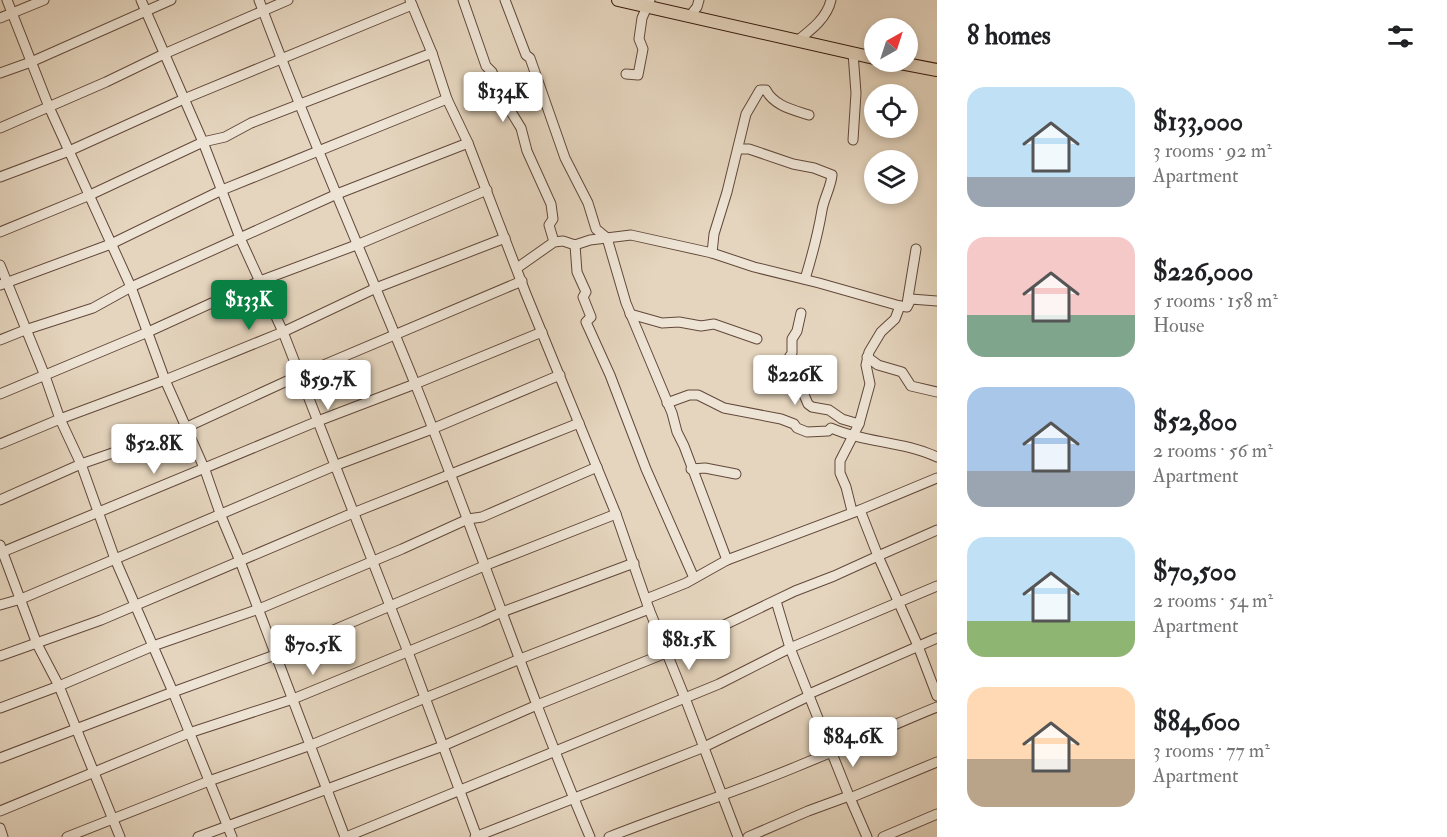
<!DOCTYPE html>
<html lang="en">
<head>
<meta charset="utf-8">
<style>
	body { margin:0; font-family:"IM FELL Double Pica",serif; background:#f6f6f6; color:#202124; height:100vh; display:flex; flex-direction:column; font-size:22px; white-space:nowrap }
	* { box-sizing:border-box; margin:0 }
	p { font-size:20px; color:#757577 }
	.icon { flex:none; width:33px; height:33px; fill:none; stroke:currentColor; stroke-width:2; stroke-linecap:round; stroke-linejoin:round }
	.map { position:relative; flex:1; overflow:hidden }
	.panel { display:flex; flex-direction:column; background:#fff; width:510px }
	.panel>* { flex:none }
	.needle { width:39px; rotate:39deg }
	.controls { position:absolute; left:864px; top:18px; display:grid; gap:12px }
	.controls a { display:grid; place-items:center; width:54px; height:54px; border-radius:50%; background:#fff; box-shadow:0 3px 9px #0003; font-size:30px }
	.price { position:absolute; translate:-50% -51px; padding:0 14px; border-radius:6px; background:#fff; color:#222; font-size:20px; line-height:39px; filter:drop-shadow(0 2px 3px #0008) }
	.price::after { content:''; position:absolute; left:50%; top:36px; width:18px; height:14px; margin-left:-9px; background:inherit; clip-path:polygon(0 0,100% 0,50% 100%) }
	.price.selected { background:#0b8043; color:#fff }
	ul { padding:0; list-style:none }
	li { display:flex; align-items:center; gap:18px; height:150px; padding:0 30px }
	li span { display:grid; place-items:center; flex:none; width:168px; height:120px; border-radius:18px; color:#555 }
	li>.icon { margin-inline-start:auto }
	span .icon { width:72px; height:72px; fill:#fffc; stroke-width:1 }
	li b { font-size:26px }
	h2 { display:flex; justify-content:space-between; align-items:center; height:72px; padding:0 30px; font-size:26px }
	main { display:flex; flex:1; min-height:0 }
	.map>svg:first-child { display:block }
</style>
</head>
<body>
<main>
<div class="map">
<svg width="937" height="837" viewBox="0 0 937 837">
	<rect width="100%" height="100%" fill="#e5d5be"/>
	<filter id="stains"><feTurbulence type="fractalNoise" baseFrequency=".00333" numOctaves="4"/><feColorMatrix values="0 0 0 0 .2 0 0 0 0 .09 0 0 0 0 .02 0 0 0 .5 -.17"/></filter>
	<radialGradient id="worn" r=".72"><stop offset=".6" stop-color="#630" stop-opacity="0"/><stop offset="1" stop-color="#630" stop-opacity=".3"/></radialGradient>
	<g fill="none" stroke-linecap="round" stroke-linejoin="round">
		<defs>
			<g id="minor">
				<polyline points="7,0 49,107 131,287 165,380 205,470 221,516 240,561 345,837"/>
				<polyline points="141,0 203,142 240,238 283,332 408,652 477,837"/>
				<path d="M259,0C307,130 364,257 416,386C476,535 527,689 590,837"/>
				<polyline points="410,0 432,53 447,99 468,143 526,294 616,514 649,609 685,698 738,837"/>
				<polyline points="463,0 486,66 492,72 505,102 521,128 527,151 551,204 553,219 549,225 554,242"/>
				<polyline points="505,0 526,55 530,58 565,158 588,203 596,229 607,238 626,303 672,413 677,432 684,446 727,560"/>
				<polyline points="689,17 697,7 699,0"/>
				<polyline points="0,18 44,0"/>
				<path d="M797,41C811,30 827,18 831,0"/>
				<polyline points="853,53 856,93 853,140"/>
				<polyline points="0,73 31,62 171,0"/>
				<polyline points="626,74 638,75 643,49 639,39 642,18 650,0"/>
				<polyline points="0,128 106,82 164,54 288,0"/>
				<path d="M738,149H749L793,164L814,168L832,175C831,187 824,198 822,210C818,234 812,256 805,279"/>
				<polyline points="0,177 69,151 184,99 412,5"/>
				<polyline points="0,232 90,195 203,142 225,137 251,123 432,53"/>
				<polyline points="575,245 577,272 586,292 583,297 591,317 586,322 610,375 646,469 694,578"/>
				<path d="M712,253L714,234L727,192L746,114L760,90H766C774,106 794,110 809,115"/>
				<polyline points="0,265 45,376 60,419 81,464 115,559 173,692 232,837"/>
				<polyline points="517,268 554,242 563,241 575,245 590,240 631,235 712,253 754,267 819,283 900,306 907,307 911,299 937,301"/>
				<polyline points="0,285 111,244 222,190 447,99"/>
				<polyline points="907,304 916,249"/>
				<polyline points="801,313 797,331 792,339 792,353 785,364 785,373 799,383 808,404 812,407 829,410 842,419 859,424"/>
				<polyline points="630,314 662,323 679,322 701,326 714,324 757,339"/>
				<polyline points="0,340 25,330 93,308 131,287 337,194 468,143"/>
				<polyline points="867,357 878,365 902,372 911,386 937,392"/>
				<polyline points="0,394 148,332 260,281 359,244 487,190"/>
				<path d="M667,403L689,395H698L724,408L781,419L794,424L797,428L807,432L828,431L831,428C865,443 903,441 937,457"/>
				<polyline points="0,444 60,419 165,380 283,332 376,288 505,238"/>
				<polyline points="691,469 705,468 736,474"/>
				<polyline points="0,500 81,464 187,427 300,375 522,281"/>
				<polyline points="852,511 846,487 840,473 840,461 859,424 870,384 866,365 869,352 881,332 895,319 900,306"/>
				<polyline points="937,530 878,556 918,646 937,696"/>
				<polyline points="0,545 37,644 59,686 120,837"/>
				<polyline points="0,553 318,421 415,384 542,332"/>
				<polyline points="646,599 686,583 727,560 860,510 937,478"/>
				<polyline points="776,601 790,648 849,796"/>
				<polyline points="0,605 21,599 334,466 432,429 560,375"/>
				<polyline points="0,656 101,620 353,513 579,423"/>
				<polyline points="809,694 937,638"/>
				<polyline points="0,708 59,686 153,646 259,609 402,549 468,519 482,517 597,467"/>
				<polyline points="0,758 173,692 275,655 484,566 616,514"/>
				<polyline points="850,798 867,837"/>
				<polyline points="0,811 189,733 293,699 480,622 502,612 634,563"/>
				<polyline points="0,828 3,837"/>
				<polyline points="67,837 209,781 311,745 520,659 649,609"/>
				<polyline points="198,837 443,746 537,705 666,653 795,591 834,576 878,556 860,510"/>
				<polyline points="346,837 719,684 790,648 937,586"/>
				<polyline points="475,837 702,748 809,696"/>
				<path d="M609,837C672,812 736,792 798,766C845,747 890,726 937,707"/>
				<polyline points="748,837 808,811 849,796 850,798 937,762"/>
				<polyline points="883,837 937,814"/>
			</g>
			<g id="major">
				<polyline points="618,0 874,58"/>
				<polyline points="895,62 937,70"/>
			</g>
		</defs>
		<use href="#minor" stroke="#62483a" stroke-width="11"/>
		<use href="#major" stroke="#36190e" stroke-width="14"/>
		<use href="#minor" stroke="#eee4d5" stroke-width="9"/>
		<use href="#major" stroke="#e5d5be" stroke-width="12"/>
	</g>
	<rect width="100%" height="100%" filter="url(#stains)"/>
	<rect width="100%" height="100%" fill="url(#worn)"/>
</svg>
<div class="controls">
<a><svg class="needle" viewBox="-14 -14 28 28"><path d="M0-13l5 13h-10z" fill="#e53935"/><path d="M0 13l5-13h-10z" fill="#757577"/></svg></a>
<a><svg class="icon" aria-label="locate" viewBox="0 0 24 24"><circle cx="12" cy="12" r="6"/><path d="M12 2v4M12 18v4M2 12h4M18 12h4"/></svg></a>
<a><svg class="icon" aria-label="layers" viewBox="0 0 24 24"><path d="M12 4l9 5-9 5-9-5zM3 14l9 5 9-5"/></svg></a>
</div>
<b class="price" style="left:503px;top:123px">$134K</b>
<b class="price selected" style="left:249px;top:331px">$133K</b>
<b class="price" style="left:795px;top:406px">$226K</b>
<b class="price" style="left:328px;top:411px">$59.7K</b>
<b class="price" style="left:154px;top:475px">$52.8K</b>
<b class="price" style="left:689px;top:671px">$81.5K</b>
<b class="price" style="left:313px;top:676px">$70.5K</b>
<b class="price" style="left:853px;top:768px">$84.6K</b>
</div>
<section class="panel">
<h2>8 homes<svg class="icon" aria-label="filters" viewBox="0 0 24 24"><path d="M4 7h16M4 17h16"/><circle cx="9" cy="7" r="2"/><circle cx="15" cy="17" r="2"/></svg></h2>
<ul>
<li><span style="background:linear-gradient(#bfe0f5 75%,#9aa5b1 0)"><svg class="icon" aria-label="home" viewBox="0 0 24 24"><path d="M3 11l9-7 9 7M6 9v11h12V9"/></svg></span><div><b>$133,000</b><p>3 rooms · 92 m²</p><p>Apartment</p></div></li>
<li><span style="background:linear-gradient(#f6c9c9 65%,#7fa58c 0)"><svg class="icon" aria-label="home" viewBox="0 0 24 24"><path d="M3 11l9-7 9 7M6 9v11h12V9"/></svg></span><div><b>$226,000</b><p>5 rooms · 158 m²</p><p>House</p></div></li>
<li><span style="background:linear-gradient(#a9c7e8 70%,#9aa5b1 0)"><svg class="icon" aria-label="home" viewBox="0 0 24 24"><path d="M3 11l9-7 9 7M6 9v11h12V9"/></svg></span><div><b>$52,800</b><p>2 rooms · 56 m²</p><p>Apartment</p></div></li>
<li><span style="background:linear-gradient(#bfe0f5 70%,#8fb573 0)"><svg class="icon" aria-label="home" viewBox="0 0 24 24"><path d="M3 11l9-7 9 7M6 9v11h12V9"/></svg></span><div><b>$70,500</b><p>2 rooms · 54 m²</p><p>Apartment</p></div></li>
<li><span style="background:linear-gradient(#ffd9b3 60%,#b9a48a 0)"><svg class="icon" aria-label="home" viewBox="0 0 24 24"><path d="M3 11l9-7 9 7M6 9v11h12V9"/></svg></span><div><b>$84,600</b><p>3 rooms · 77 m²</p><p>Apartment</p></div></li>
</ul>
</section>
</main>
</body>
</html>
